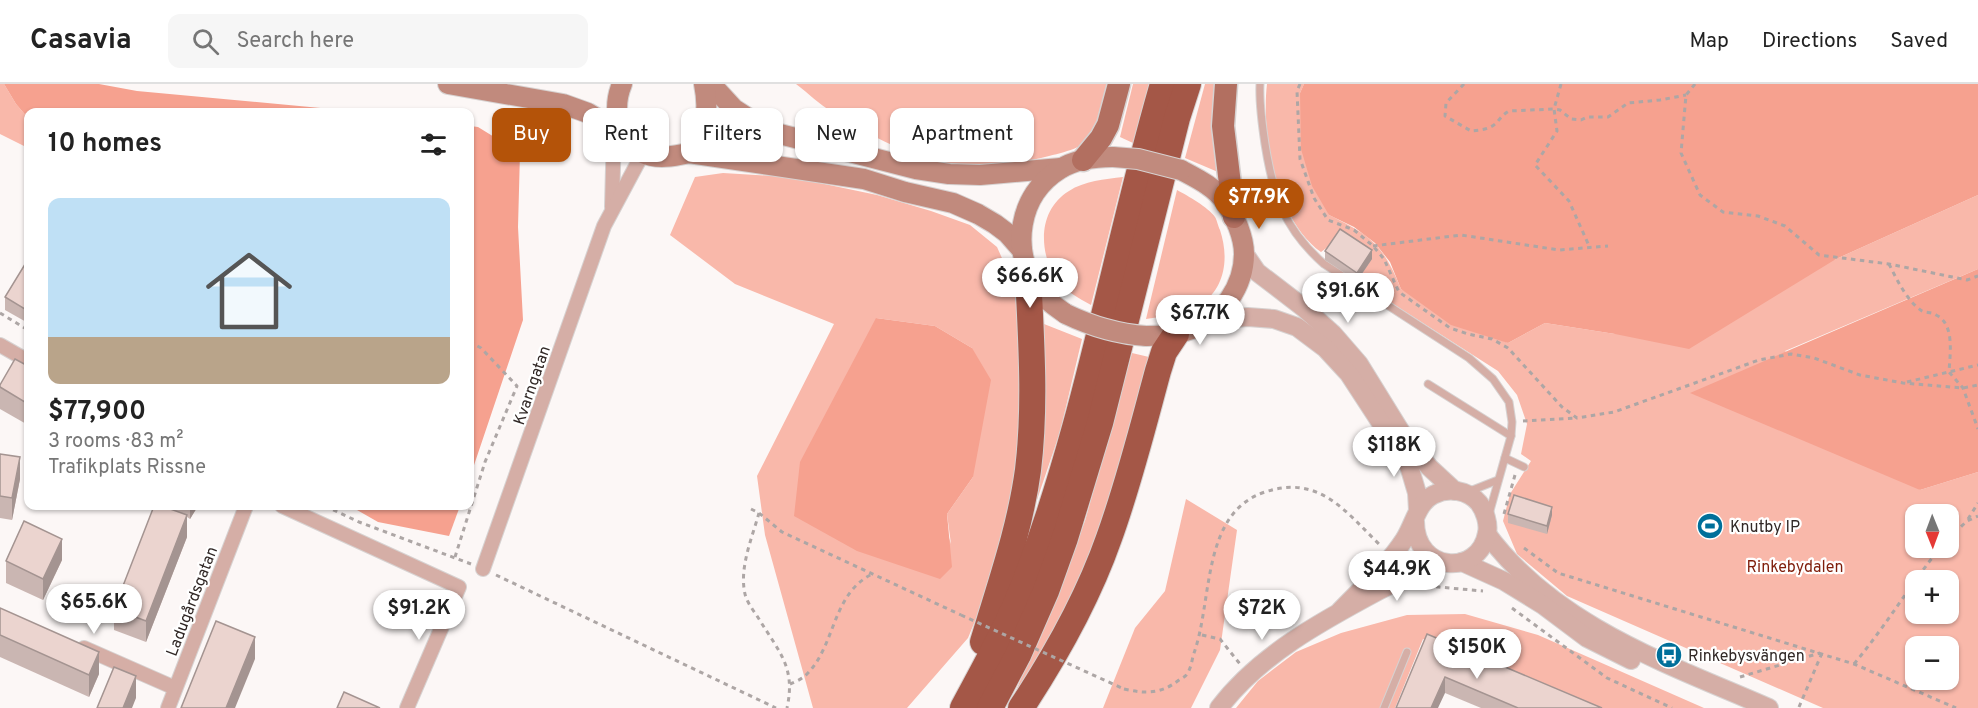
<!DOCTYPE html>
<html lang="en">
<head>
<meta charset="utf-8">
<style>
	body { margin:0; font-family:Overpass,sans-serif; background:#f6f6f6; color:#222; height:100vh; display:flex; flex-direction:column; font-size:22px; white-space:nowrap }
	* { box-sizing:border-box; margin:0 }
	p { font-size:20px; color:#767676 }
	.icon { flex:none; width:33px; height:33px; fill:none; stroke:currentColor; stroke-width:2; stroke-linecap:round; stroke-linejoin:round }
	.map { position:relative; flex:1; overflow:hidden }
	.drawer { position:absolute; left:24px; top:24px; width:450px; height:402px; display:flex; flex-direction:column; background:#fff; border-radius:12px; box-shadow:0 2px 4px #0004 }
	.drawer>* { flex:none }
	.hud { position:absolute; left:492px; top:24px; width:570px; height:54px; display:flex; gap:12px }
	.needle { width:39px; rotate:179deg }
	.tools { position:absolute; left:1905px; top:420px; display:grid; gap:12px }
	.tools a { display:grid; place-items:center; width:54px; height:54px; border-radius:12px; background:#fff; box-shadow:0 2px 4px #0004; font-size:30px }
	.price { position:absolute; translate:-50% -51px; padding:0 14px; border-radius:21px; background:#fff; color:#222; font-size:20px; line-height:39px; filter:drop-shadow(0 2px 3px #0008) }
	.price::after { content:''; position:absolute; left:50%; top:36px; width:18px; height:14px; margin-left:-9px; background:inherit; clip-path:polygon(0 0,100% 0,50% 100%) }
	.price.current { background:#b45309; color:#fff }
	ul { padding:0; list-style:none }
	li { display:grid; align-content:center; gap:12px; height:318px; padding:0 24px }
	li+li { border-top:2px solid #e0e0e0 }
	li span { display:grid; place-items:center; height:186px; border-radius:12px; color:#555 }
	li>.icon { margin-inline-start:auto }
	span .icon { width:108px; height:108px; fill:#fffc; stroke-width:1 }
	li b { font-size:26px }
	h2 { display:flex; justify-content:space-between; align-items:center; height:72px; padding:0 24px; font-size:26px }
	.tag { padding:0 21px; border-radius:12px; background:#fff; box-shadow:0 2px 4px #0004; font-size:21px; line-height:54px }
	.tag.current { background:#b45309; color:#fff }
	header { display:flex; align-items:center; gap:36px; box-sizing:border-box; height:84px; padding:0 30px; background:#fff; border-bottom:2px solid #e0e0e0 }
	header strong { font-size:28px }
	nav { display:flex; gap:33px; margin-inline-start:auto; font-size:21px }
	.search { width:420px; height:54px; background:#f6f6f6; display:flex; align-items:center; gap:15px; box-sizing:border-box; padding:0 21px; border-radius:12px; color:#767676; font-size:22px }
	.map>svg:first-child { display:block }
</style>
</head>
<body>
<header>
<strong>Casavia</strong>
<div class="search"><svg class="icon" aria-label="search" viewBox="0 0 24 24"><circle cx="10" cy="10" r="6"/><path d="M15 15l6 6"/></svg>Search here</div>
<nav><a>Map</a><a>Directions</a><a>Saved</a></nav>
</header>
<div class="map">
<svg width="1978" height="624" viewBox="0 0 1978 624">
	<rect width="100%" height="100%" fill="#fcf7f6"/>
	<g fill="#f9b8aa" fill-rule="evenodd">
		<polygon points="0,0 4,0 16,20 28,34 28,64 0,50"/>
		<path d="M796,0H1111C1108,12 1105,34 1099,44C1088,63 1069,67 1049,72C1015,81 975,83 940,78C910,73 858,45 832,28C819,20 808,9 796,0Z"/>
		<polygon points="1133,0 1150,0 1133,59 1120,53"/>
		<polygon points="1205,0 1217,0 1218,88 1185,74"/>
		<path d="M1267,0H1304L1300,9L1329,131C1372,152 1383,161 1401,205L1508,259L1545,239L1615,250L1836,175L1978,111V185L1785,267L1920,406L1978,388V624H1823L1567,512L1517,470L1503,437L1510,410L1531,377L1521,370L1527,340L1517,311L1498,287L1357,197L1371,175L1340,154L1321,168C1276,136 1261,52 1267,0ZM1916,430H1948V464H1916ZM1916,496H1948V530H1916ZM1916,562H1948V596H1916Z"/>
		<path d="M723,89L791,93L877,111L931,127L970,141L997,163L1013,199L1021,256L1022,311L1017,378L1004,452L982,520L968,554L907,624H813L765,451L757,392L834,240L735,200L670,151L695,93ZM876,234L935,242L972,264L973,393L947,430L951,460Z"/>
		<path d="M1123,93L1091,221C1080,215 1061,204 1053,194C1051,191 1050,185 1049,181C1039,154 1043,123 1069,107C1084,97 1105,95 1123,93Z"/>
		<path d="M1177,106C1188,112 1208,123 1215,133C1217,136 1218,142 1220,146C1229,173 1226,204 1200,221C1184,231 1164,232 1146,235Z"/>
		<polygon points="1039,238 1082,255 1060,348 1022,460"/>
		<polygon points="1132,269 1149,273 1116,396 1088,476 1032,593 1009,623 1051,524 1085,437"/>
		<polygon points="1186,415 1237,446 1220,566 1191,624 1103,624 1135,544 1165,507"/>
		<polygon points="1465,530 1538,551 1704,624 1589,624 1423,555 1395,624 1236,624 1258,597 1296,568 1341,549 1407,531"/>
	</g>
	<g fill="#f6a18f">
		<polygon points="4,0 99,0 137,7 363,28 28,28 28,34 16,20"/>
		<polygon points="1304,0 1978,0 1978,111 1836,175 1689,265 1615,250 1545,239 1508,259 1451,241 1401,205 1390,178 1375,159 1354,143 1329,131 1312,102 1301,65 1300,9"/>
		<polygon points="470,42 478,43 520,69 518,143 523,236 470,393"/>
		<polygon points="1978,185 1978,388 1920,406 1690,309"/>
		<polygon points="876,234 935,242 972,264 991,296 973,393 947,430 952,483 940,495 857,467 794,432 800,378"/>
		<polygon points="350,422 460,422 449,452 378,438"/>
	</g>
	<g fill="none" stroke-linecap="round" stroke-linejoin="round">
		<defs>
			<g id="service">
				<path d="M1260,0C1259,20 1262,40 1265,60C1273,111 1284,145 1324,180L1469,274L1493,295L1509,318L1512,338L1511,352L1489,430"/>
				<polyline points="1428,300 1511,352"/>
				<polyline points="1505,374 1524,383"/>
				<polyline points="1470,407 1498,396"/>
				<polyline points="1384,624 1407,568"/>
			</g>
			<g id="minor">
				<polyline points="612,123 614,45"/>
				<polyline points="0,261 28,277"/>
				<polyline points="282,422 459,503 407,624"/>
				<polyline points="483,485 604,142 643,69"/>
				<polyline points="84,564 175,604"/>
				<polyline points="168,624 246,422"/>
			</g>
			<g id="tertiary">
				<polyline points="1244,169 1257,188 1304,224 1333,250 1359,280 1401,348 1429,383 1455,407"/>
				<polyline points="1209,236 1248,233 1274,235 1297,243 1325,264 1349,290 1409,382 1417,409 1418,426"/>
				<path d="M1487,450C1555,542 1668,580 1769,624"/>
				<polyline points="1462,478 1504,497 1543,521 1587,554 1631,576"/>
				<path d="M1340,527C1362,504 1387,482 1404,456C1414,441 1417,419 1433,411C1449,403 1468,406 1479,419C1485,427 1489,440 1487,449C1479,493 1415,489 1415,437"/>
				<path d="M1219,624C1259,571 1322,537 1380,506C1399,497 1418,486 1437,477"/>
			</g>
			<g id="secondary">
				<polyline points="448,0 563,20 588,29 624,51"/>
				<path d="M622,0C612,24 617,56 643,69C657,76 675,72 689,69L864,95L905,108L953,119L978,130L995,140L1007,149L1022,166"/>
				<polyline points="711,0 734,25 768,47 916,85 949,90 980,91 1061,84"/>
				<path d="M689,69C705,44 710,30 704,0"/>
				<path d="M1066,230C1056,223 1045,216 1038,206C1010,166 1018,111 1060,85C1076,75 1095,73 1113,73"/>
				<path d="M1146,252C1162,252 1177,251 1192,245C1222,234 1244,202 1244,170C1244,153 1235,132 1225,118C1215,103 1196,94 1181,86"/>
			</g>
			<g id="primary">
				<polyline points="1226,0 1223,42 1234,133"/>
				<polyline points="1083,76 1101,54 1108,41 1119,0"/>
			</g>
			<g id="motorway">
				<path d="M983,558C1000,501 1020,445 1028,386C1036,320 1031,255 1028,189"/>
				<path d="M963,624C985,583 1008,542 1025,498C1087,337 1115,165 1163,0"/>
				<polyline points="990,624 1018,571 1046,507 1065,454 1100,339 1177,34 1188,0"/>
				<path d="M1021,624C1056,571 1088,514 1109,454C1129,399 1143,342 1158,287L1164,268L1176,250"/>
			</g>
		</defs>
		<use href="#service" stroke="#d7d2d1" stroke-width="9"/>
		<use href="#minor" stroke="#d7d2d1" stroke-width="16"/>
		<use href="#tertiary" stroke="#d7d2d1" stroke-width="20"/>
		<use href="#secondary" stroke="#d7d2d1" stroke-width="22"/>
		<use href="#primary" stroke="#d7d2d1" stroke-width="25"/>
		<use href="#motorway" stroke="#d7d2d1" stroke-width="28"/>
		<g stroke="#ada6a5" stroke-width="3" stroke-dasharray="4.5 4.5" stroke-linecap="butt">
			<polyline points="1300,0 1297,7 1300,75 1314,114 1328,136 1354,146 1373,162 1384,175 1399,208 1450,244 1468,250 1492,255 1508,264 1562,323 1577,334 1614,328 1759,276 1791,270 1814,274 1860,291 1903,299 1963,304 1978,301"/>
			<path d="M1464,0L1446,19L1445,32L1471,47C1481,46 1492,45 1498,37C1502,32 1504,30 1509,27L1554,25L1560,26L1571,35L1581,36L1587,33H1608L1628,19L1660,16L1686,11"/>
			<polyline points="1561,0 1554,25 1557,47 1535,81 1569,117 1590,164"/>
			<polyline points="1695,0 1686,11 1681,69 1700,111 1723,128 1758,132 1785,142 1819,171 1889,180 1967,196 1978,192"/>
			<polyline points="1373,162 1461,151 1559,166 1608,162"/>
			<path d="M1889,180C1897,196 1907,217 1922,227C1926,229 1932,228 1936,231C1955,240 1950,270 1949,288L1963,304L1978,345"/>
			<polyline points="0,229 28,246"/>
			<polyline points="1907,298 1978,281"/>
			<polyline points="1523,337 1576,334"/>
			<polyline points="325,422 359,438 471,480"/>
			<polyline points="751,425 759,429 782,448 961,531"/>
			<path d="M759,429C752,454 739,484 745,510C747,519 754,527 759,535C779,568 796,583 787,624"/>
			<polyline points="1504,430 1515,391"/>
			<polyline points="1968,435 1978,419"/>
			<polyline points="1948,455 1967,437 1978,432"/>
			<polyline points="1524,464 1558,489 1854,580 1956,624"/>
			<polyline points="455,473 485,378 517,302 481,264 470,258"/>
			<polyline points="496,491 776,624"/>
			<polyline points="1427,502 1483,507"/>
			<polyline points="1512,524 1607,594 1672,624"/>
			<polyline points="1202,551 1220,555 1240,580"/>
			<path d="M1854,580C1885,543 1910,501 1940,464"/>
			<polyline points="1740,593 1820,569"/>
			<path d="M790,600C795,598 802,595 806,591C836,562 831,511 872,490"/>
			<path d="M1124,605C1146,610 1161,610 1179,596C1182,594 1185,593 1187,590C1191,585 1192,575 1194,569C1213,516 1201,429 1265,408C1319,390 1345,427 1380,461"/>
			<polyline points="1799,623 1822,569"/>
		</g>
		<use href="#service" stroke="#d5aea6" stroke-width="7"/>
		<use href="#minor" stroke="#d5aea6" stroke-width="14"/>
		<use href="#tertiary" stroke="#d5aea6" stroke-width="18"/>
		<use href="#secondary" stroke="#c18a7d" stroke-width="20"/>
		<use href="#primary" stroke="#b26f60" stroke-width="22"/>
		<use href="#motorway" stroke="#a45747" stroke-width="26"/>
		<defs>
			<g id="secondary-bridge">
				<polyline points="1113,73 1138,75 1181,86"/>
				<path d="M1066,230C1093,243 1117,250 1146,252"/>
			</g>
		</defs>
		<use href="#secondary-bridge" stroke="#d7d2d1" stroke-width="22" stroke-linecap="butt"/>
		<polyline stroke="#ada6a5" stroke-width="3" stroke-dasharray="4.5 4.5" stroke-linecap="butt" points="961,531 1124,605"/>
		<use href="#secondary-bridge" stroke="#c18a7d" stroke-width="20"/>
	</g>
	<g fill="#cab6b2">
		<polygon points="1325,167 1372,175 1357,197 1325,176"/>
		<polygon points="28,178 28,239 5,226 5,213"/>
		<polygon points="28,282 28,341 0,325 0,301"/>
		<polygon points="0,370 20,395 12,436 0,434"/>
		<polygon points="167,422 198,422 190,435 187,433 187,453 146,558 114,546 114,525 178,428"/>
		<polygon points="1508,430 1552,431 1547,450 1508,439"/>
		<polygon points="62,476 43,516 6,499 6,477"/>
		<polygon points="0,524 99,590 89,613 0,573"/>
		<polygon points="1427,550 1602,624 1481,624 1445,609"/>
	</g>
	<g fill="#a49491">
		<polygon points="1372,166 1372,175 1357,197 1357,189"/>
		<polygon points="20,373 20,395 12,436 12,414"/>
		<polygon points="190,422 198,422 190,435"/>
		<polygon points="1552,423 1552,431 1547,450 1547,442"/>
		<polygon points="187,431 187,453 146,558 146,537"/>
		<polygon points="62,455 62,476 43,516 43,495"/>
		<polygon points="255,553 255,575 235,624 226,624"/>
		<polygon points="99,568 99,590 89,613 89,591"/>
		<polygon points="136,592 136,614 132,624 123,624"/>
		<polygon points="1445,593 1445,609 1438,624 1431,624"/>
	</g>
	<g fill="#ebd4cf" stroke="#a49491" stroke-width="1.5">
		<polygon points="1340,145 1372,166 1357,189 1325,167"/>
		<polygon points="27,177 28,178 28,227 5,213"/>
		<polygon points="15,275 28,282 28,320 0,303 0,301"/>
		<polygon points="0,370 20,373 12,414 0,412"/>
		<polygon points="1514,411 1552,423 1547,442 1508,430"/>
		<polygon points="154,422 162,422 187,431 146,537 114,525"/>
		<polygon points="24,437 62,455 43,495 6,477"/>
		<polygon points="0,524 99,568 89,591 0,551"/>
		<polygon points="216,537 255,553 226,624 181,624"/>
		<polygon points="1427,550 1602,624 1518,624 1445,593 1431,624 1396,624"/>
		<polygon points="114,583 136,592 123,624 97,624"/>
		<polygon points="344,608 380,624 337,624"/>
	</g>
	<defs>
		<symbol id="stadium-disc" viewBox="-11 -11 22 22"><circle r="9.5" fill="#006f9a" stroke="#fff"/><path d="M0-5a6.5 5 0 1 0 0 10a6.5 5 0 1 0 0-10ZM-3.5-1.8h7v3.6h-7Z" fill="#fff"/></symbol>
		<symbol id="bus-disc" viewBox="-11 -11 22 22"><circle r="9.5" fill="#006f9a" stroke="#fff"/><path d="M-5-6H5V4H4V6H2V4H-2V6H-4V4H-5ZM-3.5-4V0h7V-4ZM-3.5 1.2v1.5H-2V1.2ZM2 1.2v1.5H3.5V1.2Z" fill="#fff"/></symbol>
	</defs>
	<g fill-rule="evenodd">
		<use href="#stadium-disc" x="1695" y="427" width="30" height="30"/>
		<use href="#bus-disc" x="1654" y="556" width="30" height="30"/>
	</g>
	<g text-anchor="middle" stroke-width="4.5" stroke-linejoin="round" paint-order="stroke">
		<g font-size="16" fill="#312826" stroke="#fff">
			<text transform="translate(531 301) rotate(-71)" y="6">Kvarngatan</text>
			<text transform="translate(191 517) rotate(-69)" y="6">Ladugårdsgatan</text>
		</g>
		<g font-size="16" fill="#312826" stroke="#fff" text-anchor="start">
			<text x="1730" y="448">Knutby IP</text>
			<text x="1688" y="577">Rinkebysvängen</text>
		</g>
		<g font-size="16" fill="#7f1e0b" stroke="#fff">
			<text x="1795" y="488">Rinkebydalen</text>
		</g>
	</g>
</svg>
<div class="tools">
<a><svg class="needle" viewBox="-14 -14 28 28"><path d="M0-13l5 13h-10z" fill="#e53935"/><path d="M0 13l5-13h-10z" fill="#767676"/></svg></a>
<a>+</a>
<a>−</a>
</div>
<b class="price current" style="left:1259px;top:146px">$77.9K</b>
<b class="price" style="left:1030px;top:225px">$66.6K</b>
<b class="price" style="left:1348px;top:240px">$91.6K</b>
<b class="price" style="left:1200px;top:262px">$67.7K</b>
<b class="price" style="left:1394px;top:394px">$118K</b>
<b class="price" style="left:1397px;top:518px">$44.9K</b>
<b class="price" style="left:94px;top:551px">$65.6K</b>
<b class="price" style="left:419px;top:557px">$91.2K</b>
<b class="price" style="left:1262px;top:557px">$72K</b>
<b class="price" style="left:1477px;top:596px">$150K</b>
<div class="hud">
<a class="tag current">Buy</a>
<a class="tag">Rent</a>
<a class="tag">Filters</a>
<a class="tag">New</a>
<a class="tag">Apartment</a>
</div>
<section class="drawer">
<h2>10 homes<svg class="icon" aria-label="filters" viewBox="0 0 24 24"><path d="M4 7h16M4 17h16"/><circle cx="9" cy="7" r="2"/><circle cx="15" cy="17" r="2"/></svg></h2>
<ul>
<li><span style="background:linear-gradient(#bfe0f5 75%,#b9a48a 0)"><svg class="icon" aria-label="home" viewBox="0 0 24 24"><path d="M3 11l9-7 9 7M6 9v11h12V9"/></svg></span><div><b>$77,900</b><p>3 rooms · 83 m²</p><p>Trafikplats Rissne</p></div></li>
</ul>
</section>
</div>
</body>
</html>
